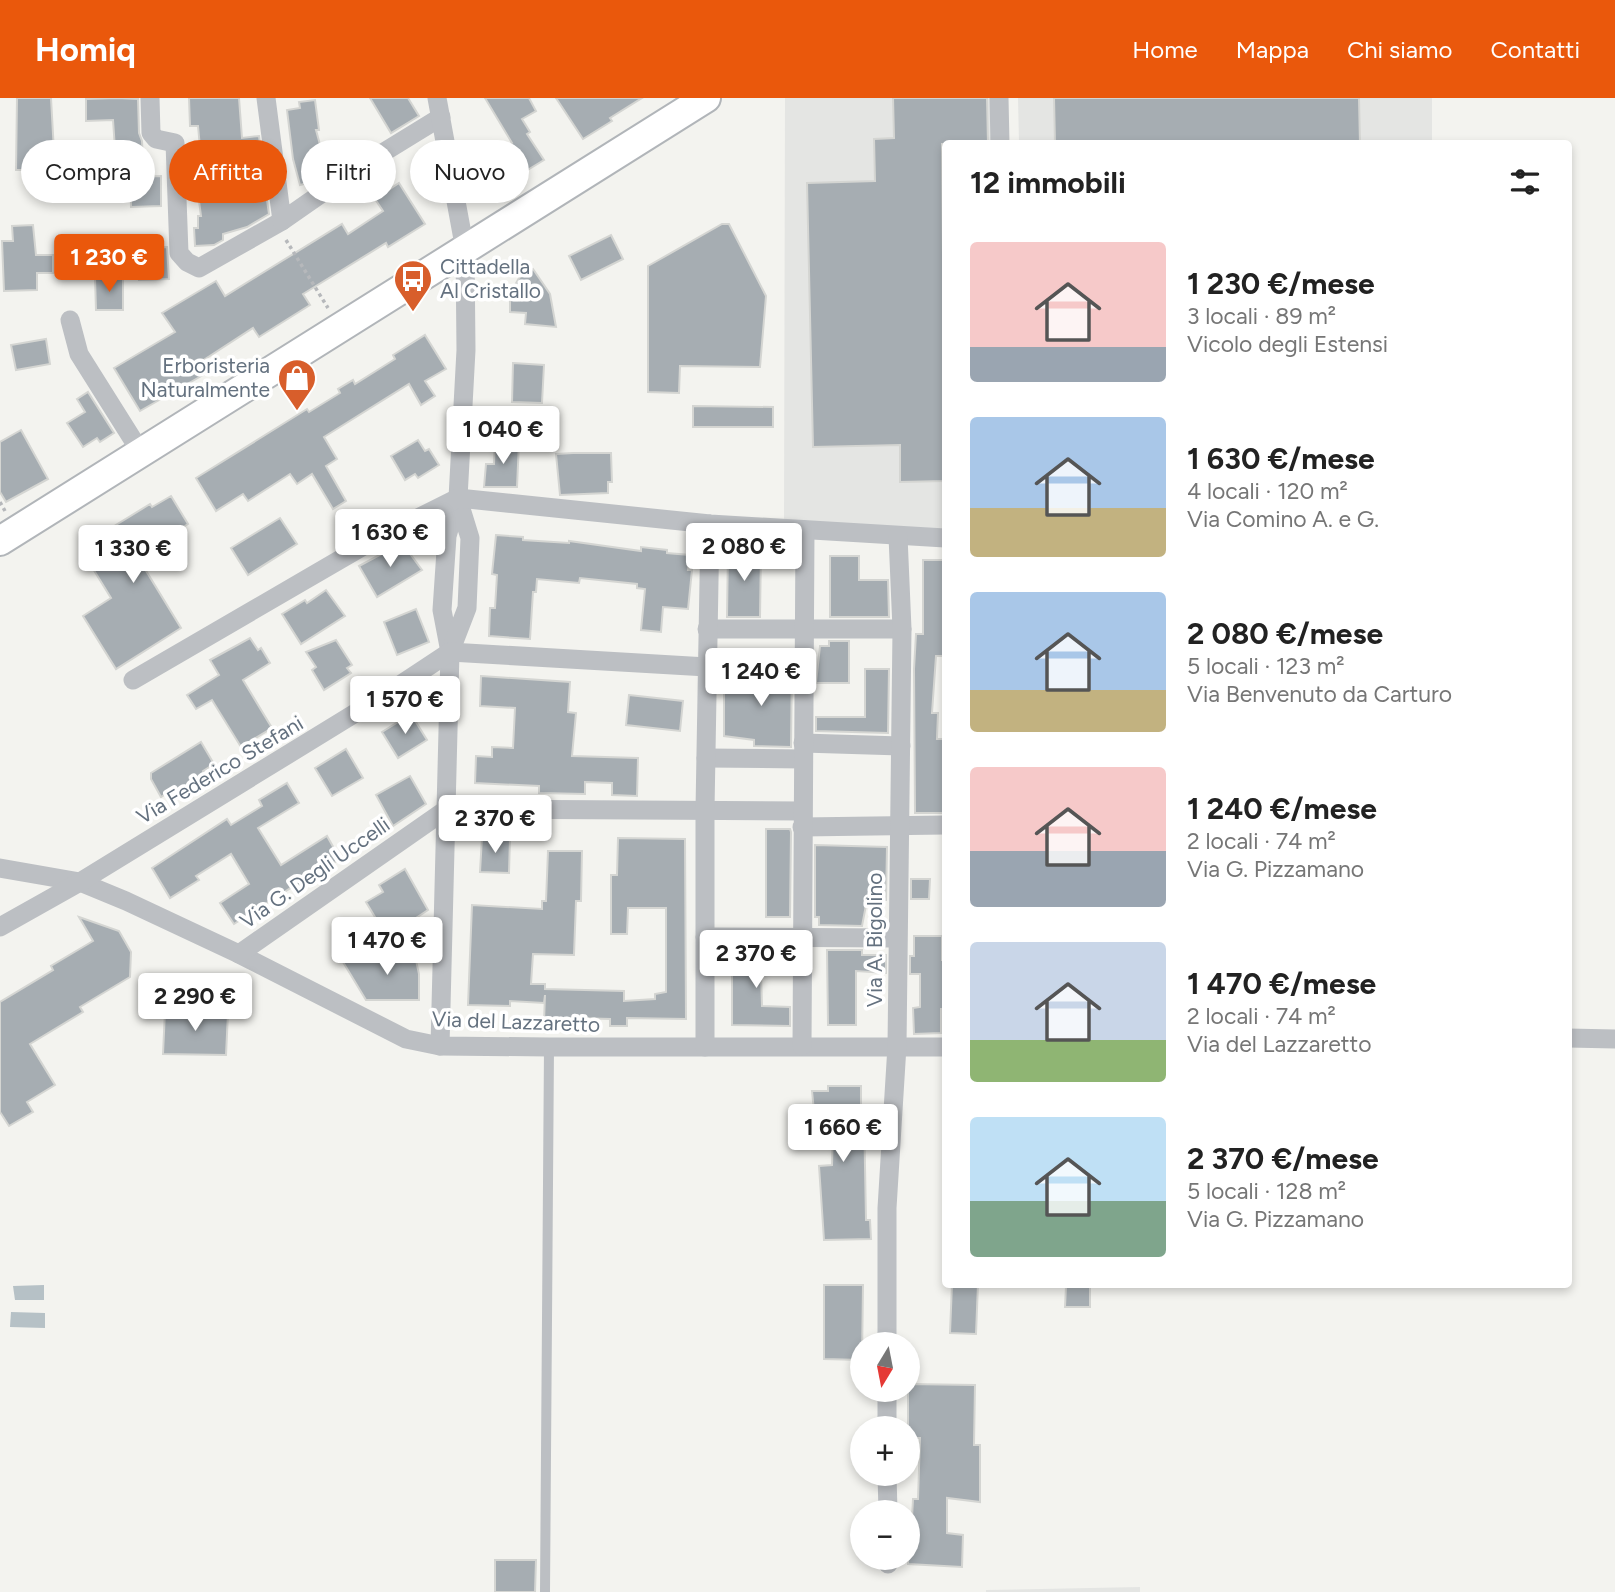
<!DOCTYPE html>
<html lang="it">
<head>
<meta charset="utf-8">
<style>
	body { margin:0; font-family:Figtree,sans-serif; background:#f6f6f6; color:#222; height:100vh; display:flex; flex-direction:column; font-size:26px; white-space:nowrap }
	* { box-sizing:border-box; margin:0 }
	p { font-size:23px; color:#767676 }
	.icon { flex:none; width:38px; height:38px; fill:none; stroke:currentColor; stroke-width:2; stroke-linecap:round; stroke-linejoin:round }
	.map { position:relative; flex:1; overflow:hidden }
	.drawer { position:absolute; left:942px; top:42px; width:630px; height:1148px; display:flex; flex-direction:column; background:#fff; border-radius:7px; box-shadow:0 4px 10px #0003 }
	.drawer>* { flex:none }
	.hud { position:absolute; left:21px; top:42px; width:665px; height:63px; display:flex; gap:14px }
	.needle { width:46px; rotate:190deg }
	.controls { position:absolute; left:850px; top:1234px; display:grid; gap:14px }
	.controls a { display:grid; place-items:center; width:70px; height:70px; border-radius:50%; background:#fff; box-shadow:0 4px 10px #0003; font-size:35px }
	.price { position:absolute; translate:-50% -60px; padding:0 16px; border-radius:7px; background:#fff; color:#222; font-size:23px; line-height:46px; filter:drop-shadow(0 2px 4px #0008) }
	.price::after { content:''; position:absolute; left:50%; top:42px; width:21px; height:16px; margin-left:-10px; background:inherit; clip-path:polygon(0 0,100% 0,50% 100%) }
	.price.on { background:#ea580c; color:#fff }
	ul { padding:0; list-style:none }
	li { display:flex; align-items:center; gap:21px; height:175px; padding:0 28px }
	li span { display:grid; place-items:center; flex:none; width:196px; height:140px; border-radius:7px; color:#555 }
	li>.icon { margin-inline-start:auto }
	span .icon { width:84px; height:84px; fill:#fffc; stroke-width:1 }
	li b { font-size:30px }
	h2 { display:flex; justify-content:space-between; align-items:center; height:84px; padding:0 28px; font-size:30px }
	.tag { padding:0 24px; border-radius:32px; background:#fff; box-shadow:0 4px 10px #0003; font-size:24px; line-height:63px }
	.tag.on { background:#ea580c; color:#fff }
	header { display:flex; align-items:center; gap:42px; box-sizing:border-box; height:98px; padding:0 35px; background:#ea580c; color:#fff }
	header strong { font-size:33px }
	nav { display:flex; gap:38px; margin-inline-start:auto; font-size:24px }
	.map>svg:first-child { display:block }
</style>
</head>
<body>
<header>
<strong>Homiq</strong>
<nav><a>Home</a><a>Mappa</a><a>Chi siamo</a><a>Contatti</a></nav>
</header>
<div class="map">
<svg width="1615" height="1494" viewBox="0 0 1615 1494">
	<rect width="100%" height="100%" fill="#f3f3ef"/>
	<g fill="#e4e5e3">
		<polygon points="785,0 990,0 991,45 945,46 945,431 784,422"/>
		<polygon points="1018,0 1432,0 1432,45 1019,45"/>
		<polygon points="1140,1489 1140,1494 986,1494 986,1492"/>
	</g>
	<g fill="#b6c1c6">
		<polygon points="44,1187 44,1202 15,1202 13,1188"/>
		<polygon points="11,1214 45,1215 45,1230 10,1229"/>
	</g>
	<g fill="#a6adb2" stroke="#d4d5d2" stroke-width="2">
		<polygon points="17,0 51,0 55,72 16,72"/>
		<polygon points="117,0 138,1 139,35 142,43 143,64 116,65 113,22 86,23 86,1"/>
		<polygon points="189,0 239,0 242,40 259,38 262,61 256,61 266,95 269,116 247,129 223,136 223,142 214,147 195,148 194,130 198,130 198,118 201,118 195,72 202,71 198,28 190,28"/>
		<polygon points="370,0 408,0 419,18 391,35"/>
		<polygon points="485,0 529,0 536,13 522,21 530,34 527,36 544,62 503,87 495,74 484,80 476,67 512,45"/>
		<polygon points="556,0 642,0 610,20 612,23 583,41"/>
		<polygon points="893,0 987,0 988,46 942,46 945,383 900,384 900,347 813,349 807,85 875,83 874,41 894,40"/>
		<polygon points="1054,0 1359,0 1360,46 1055,46"/>
		<polygon points="315,2 319,32 316,32 328,76 319,82 300,87 293,61 287,12 300,10 299,4"/>
		<polygon points="161,78 161,108 131,109 130,79"/>
		<polygon points="399,85 425,126 388,149 386,145 303,196 310,207 259,239 253,230 196,267 203,277 140,313 114,270 175,234 162,215 216,183 225,198 342,126 348,136 383,113 375,101"/>
		<polygon points="722,126 729,126 766,198 760,269 680,268 679,295 648,294 648,168"/>
		<polygon points="33,127 36,157 53,157 53,175 37,175 37,192 4,193 2,143 13,143 12,128"/>
		<polygon points="611,137 623,161 581,182 569,158"/>
		<polygon points="167,149 169,181 139,182 138,150"/>
		<polygon points="533,171 550,196 556,229 525,226 526,215 510,214 510,196 519,180"/>
		<polygon points="123,179 123,212 96,212 95,180"/>
		<polygon points="425,237 446,271 425,283 435,298 421,307 409,286 324,339 337,361 326,368 346,403 333,411 312,376 297,386 290,376 248,403 243,396 216,413 196,380 307,311 309,314 340,295 338,291 353,282 355,286 395,261 393,257"/>
		<polygon points="46,241 50,266 16,272 11,247"/>
		<polygon points="513,265 544,267 542,305 512,304"/>
		<polygon points="88,294 114,335 100,344 97,340 83,349 67,325 85,314 77,301"/>
		<polygon points="693,308 773,309 773,329 693,329"/>
		<polygon points="21,332 48,381 6,404 0,394 0,344"/>
		<polygon points="418,342 425,353 429,351 439,367 418,380 415,376 405,382 391,358"/>
		<polygon points="495,343 519,344 517,389 484,389 486,366 494,366"/>
		<polygon points="573,355 611,355 612,384 608,384 608,395 560,397 556,356"/>
		<polygon points="171,398 188,426 137,458 181,530 116,571 83,518 111,500 87,461 105,449 98,438 150,406 152,409"/>
		<polygon points="280,420 297,446 248,477 231,450"/>
		<polygon points="496,437 523,439 523,442 569,445 569,443 641,453 641,449 667,452 667,455 690,457 688,472 692,472 688,511 663,509 661,534 641,532 645,491 637,490 637,486 580,480 579,485 537,481 536,494 533,494 530,541 489,538 490,510 495,510 497,477 492,476"/>
		<polygon points="402,445 422,472 377,499 359,468"/>
		<polygon points="728,451 761,452 760,519 727,519"/>
		<polygon points="830,458 859,458 859,482 888,482 889,519 830,519"/>
		<polygon points="923,462 945,462 943,558 936,558 932,615 938,615 937,641 943,641 943,654 945,654 943,715 915,715 914,571 916,536 923,536"/>
		<polygon points="326,492 345,518 301,546 282,516 305,502 307,505"/>
		<polygon points="416,511 429,544 397,557 384,524"/>
		<polygon points="250,540 258,552 261,550 270,565 243,582 272,630 241,649 212,602 196,611 187,597 219,577 210,562"/>
		<polygon points="336,542 352,567 347,570 351,575 324,592 312,572 316,569 306,554"/>
		<polygon points="829,543 849,543 849,585 816,585 820,548 829,548"/>
		<polygon points="764,566 792,566 791,649 754,648 754,642 724,638 724,584 764,584"/>
		<polygon points="865,571 889,571 888,635 816,633 816,619 865,619"/>
		<polygon points="481,578 570,584 568,614 576,615 572,658 638,660 637,698 612,697 612,685 585,684 585,696 539,695 539,688 475,685 476,658 492,659 492,649 513,650 515,610 480,608"/>
		<polygon points="629,597 683,603 680,633 626,627"/>
		<polygon points="411,616 427,642 398,660 382,634"/>
		<polygon points="201,644 214,666 203,673 205,677 174,696 172,692 161,699 151,681 151,675"/>
		<polygon points="346,651 363,680 332,698 315,670"/>
		<polygon points="410,678 426,706 393,728 376,697"/>
		<polygon points="287,685 299,705 258,730 281,767 327,738 340,761 298,788 297,786 234,826 220,805 249,786 231,756 196,778 199,782 170,800 152,770 227,721 231,727 262,708 259,702"/>
		<polygon points="766,731 790,731 791,734 790,819 766,819"/>
		<polygon points="482,739 510,740 509,775 480,774"/>
		<polygon points="618,740 685,741 686,921 627,920 627,928 610,928 610,921 576,920 576,925 544,924 545,897 544,905 510,903 510,908 468,907 472,807 542,811 542,803 546,803 548,753 582,753 581,803 576,803 574,857 533,856 531,886 545,886 545,891 624,893 624,903 655,901 655,896 666,894 666,810 628,810 627,836 611,836 611,777 617,777"/>
		<polygon points="815,747 887,749 886,802 867,802 862,828 819,827 819,819 815,819"/>
		<polygon points="405,771 428,812 387,839 366,804 383,794 379,787"/>
		<polygon points="911,781 930,781 929,801 911,801"/>
		<polygon points="79,819 119,833 131,854 130,879 80,909 83,914 30,946 55,987 27,1004 33,1014 9,1028 0,1014 0,904 53,872 51,868 93,843"/>
		<polygon points="914,838 942,838 942,862 945,862 945,911 941,911 941,935 914,936 913,910 920,909 920,876 910,876 910,858 914,858"/>
		<polygon points="827,852 862,852 862,857 886,857 886,875 856,873 856,927 828,927"/>
		<polygon points="414,853 419,876 419,902 366,902 343,864"/>
		<polygon points="732,855 790,856 790,874 761,874 762,908 790,909 790,928 732,927"/>
		<polygon points="165,913 228,915 226,957 163,956"/>
		<polygon points="828,988 861,988 861,1014 864,1014 866,1122 870,1122 871,1141 824,1142 819,1068 832,1067 833,1033 816,1033 812,993 828,993"/>
		<polygon points="952,1186 978,1186 976,1236 950,1235"/>
		<polygon points="824,1187 863,1187 862,1262 824,1261"/>
		<polygon points="1066,1188 1090,1188 1090,1209 1065,1209"/>
		<polygon points="908,1286 975,1287 974,1347 980,1347 980,1404 947,1400 947,1435 963,1437 962,1469 908,1466 908,1439 911,1439 913,1401 918,1401 920,1340 908,1340"/>
		<polygon points="495,1462 536,1462 535,1494 495,1494"/>
	</g>
	<g fill="none" stroke-linecap="round" stroke-linejoin="round">
		<defs>
			<polyline id="secondary" points="0,443 706,0"/>
		</defs>
		<use href="#secondary" stroke="#b1b5b9" stroke-width="32"/>
		<g stroke="#b6b8bb" stroke-width="3.5" stroke-dasharray="3.5 3.5" stroke-linecap="butt">
			<polyline points="286,142 328,210"/>
			<polyline points="0,404 5,413"/>
		</g>
		<polyline stroke="#bcbfc3" stroke-width="10" points="545,1494 549,949"/>
		<g stroke="#bcbfc3" stroke-width="19">
			<polyline points="150,0 151,35 156,41 175,45 179,155 187,164 199,170 282,123"/>
			<polyline points="266,0 282,123 358,70 441,19"/>
			<polyline points="437,0 465,152 466,252 458,400 447,438 442,512 450,554 440,948"/>
			<polyline points="999,0 1000,46"/>
			<polyline points="70,222 79,256 140,353"/>
			<polyline points="707,531 902,531"/>
			<polyline points="450,554 467,510 470,440 458,401"/>
			<polyline points="133,582 372,443 458,400 710,426 945,440"/>
			<polyline points="803,645 901,648"/>
			<polyline points="706,660 803,661"/>
			<polyline points="802,729 945,727"/>
			<polyline points="0,770 80,784 126,803 239,856 406,941 440,948 549,949 945,949"/>
			<polyline points="0,829 80,784 388,595 450,554 707,569"/>
			<polyline points="705,839 897,840"/>
			<polyline points="239,856 447,711 802,713"/>
			<polyline points="1568,940 1615,941"/>
			<polyline points="802,948 805,432"/>
			<polyline points="705,949 705,712 710,426"/>
			<polyline points="887,1246 887,1110 897,948 902,531 898,438"/>
			<polyline points="887,1292 887,1330"/>
			<polyline points="887,1376 888,1414"/>
			<polyline points="888,1460 888,1466"/>
		</g>
		<use href="#secondary" stroke="#fff" stroke-width="28"/>
	</g>
	<defs>
		<symbol id="bus-pin" viewBox="-11 -11 22 30"><path d="M0 17L-7.5 6A9.5 9.5 0 1 1 7.5 6Z" fill="#d85e2b" stroke="#fff"/><path d="M-5-6H5V4H4V6H2V4H-2V6H-4V4H-5ZM-3.5-4V0h7V-4ZM-3.5 1.2v1.5H-2V1.2ZM2 1.2v1.5H3.5V1.2Z" fill="#fff"/></symbol>
		<symbol id="shop-pin" viewBox="-11 -11 22 30"><path d="M0 17L-7.5 6A9.5 9.5 0 1 1 7.5 6Z" fill="#d85e2b" stroke="#fff"/><path d="M-5-2.5h2.3a2.7 3.5 0 0 1 5.4 0H5L5.5 6h-11ZM-1.5-2.5h3a1.5 2.3 0 0 0-3 0Z" fill="#fff"/></symbol>
	</defs>
	<g fill-rule="evenodd">
		<use href="#bus-pin" x="391" y="159" width="44" height="60"/>
		<use href="#shop-pin" x="275" y="258" width="44" height="60"/>
	</g>
	<g text-anchor="middle" stroke-width="7" stroke-linejoin="round" paint-order="stroke">
		<g font-size="21" fill="#64717f" stroke="#fff" text-anchor="start">
			<text x="440" y="176">Cittadella<tspan x="440" dy="24">Al Cristallo</tspan></text>
			<text x="270" y="275" text-anchor="end">Erboristeria<tspan x="270" dy="24">Naturalmente</tspan></text>
		</g>
		<g font-size="21" fill="#64717f" stroke="#fff">
			<text transform="translate(220 672) rotate(-31)" y="7">Via Federico Stefani</text>
			<text transform="translate(315 775) rotate(-35)" y="7">Via G. Degli Uccelli</text>
			<text transform="translate(875 842) rotate(-90)" y="7">Via A. Bigolino</text>
			<text transform="translate(516 924) rotate(2)" y="7">Via del Lazzaretto</text>
		</g>
	</g>
</svg>
<div class="controls">
<a><svg class="needle" viewBox="-14 -14 28 28"><path d="M0-13l5 13h-10z" fill="#e53935"/><path d="M0 13l5-13h-10z" fill="#767676"/></svg></a>
<a>+</a>
<a>−</a>
</div>
<b class="price on" style="left:109px;top:196px">1 230 €</b>
<b class="price" style="left:503px;top:368px">1 040 €</b>
<b class="price" style="left:390px;top:471px">1 630 €</b>
<b class="price" style="left:744px;top:485px">2 080 €</b>
<b class="price" style="left:133px;top:487px">1 330 €</b>
<b class="price" style="left:761px;top:610px">1 240 €</b>
<b class="price" style="left:405px;top:638px">1 570 €</b>
<b class="price" style="left:495px;top:757px">2 370 €</b>
<b class="price" style="left:387px;top:879px">1 470 €</b>
<b class="price" style="left:756px;top:892px">2 370 €</b>
<b class="price" style="left:195px;top:935px">2 290 €</b>
<b class="price" style="left:843px;top:1066px">1 660 €</b>
<div class="hud">
<a class="tag">Compra</a>
<a class="tag on">Affitta</a>
<a class="tag">Filtri</a>
<a class="tag">Nuovo</a>
</div>
<section class="drawer">
<h2>12 immobili<svg class="icon" aria-label="filters" viewBox="0 0 24 24"><path d="M4 7h16M4 17h16"/><circle cx="9" cy="7" r="2"/><circle cx="15" cy="17" r="2"/></svg></h2>
<ul>
<li><span style="background:linear-gradient(#f6c9c9 75%,#9aa5b1 0)"><svg class="icon" aria-label="home" viewBox="0 0 24 24"><path d="M3 11l9-7 9 7M6 9v11h12V9"/></svg></span><div><b>1 230 €/mese</b><p>3 locali · 89 m²</p><p>Vicolo degli Estensi</p></div></li>
<li><span style="background:linear-gradient(#a9c7e8 65%,#c2b280 0)"><svg class="icon" aria-label="home" viewBox="0 0 24 24"><path d="M3 11l9-7 9 7M6 9v11h12V9"/></svg></span><div><b>1 630 €/mese</b><p>4 locali · 120 m²</p><p>Via Comino A. e G.</p></div></li>
<li><span style="background:linear-gradient(#a9c7e8 70%,#c2b280 0)"><svg class="icon" aria-label="home" viewBox="0 0 24 24"><path d="M3 11l9-7 9 7M6 9v11h12V9"/></svg></span><div><b>2 080 €/mese</b><p>5 locali · 123 m²</p><p>Via Benvenuto da Carturo</p></div></li>
<li><span style="background:linear-gradient(#f6c9c9 60%,#9aa5b1 0)"><svg class="icon" aria-label="home" viewBox="0 0 24 24"><path d="M3 11l9-7 9 7M6 9v11h12V9"/></svg></span><div><b>1 240 €/mese</b><p>2 locali · 74 m²</p><p>Via G. Pizzamano</p></div></li>
<li><span style="background:linear-gradient(#c9d6e8 70%,#8fb573 0)"><svg class="icon" aria-label="home" viewBox="0 0 24 24"><path d="M3 11l9-7 9 7M6 9v11h12V9"/></svg></span><div><b>1 470 €/mese</b><p>2 locali · 74 m²</p><p>Via del Lazzaretto</p></div></li>
<li><span style="background:linear-gradient(#bfe0f5 60%,#7fa58c 0)"><svg class="icon" aria-label="home" viewBox="0 0 24 24"><path d="M3 11l9-7 9 7M6 9v11h12V9"/></svg></span><div><b>2 370 €/mese</b><p>5 locali · 128 m²</p><p>Via G. Pizzamano</p></div></li>
</ul>
</section>
</div>
</body>
</html>
